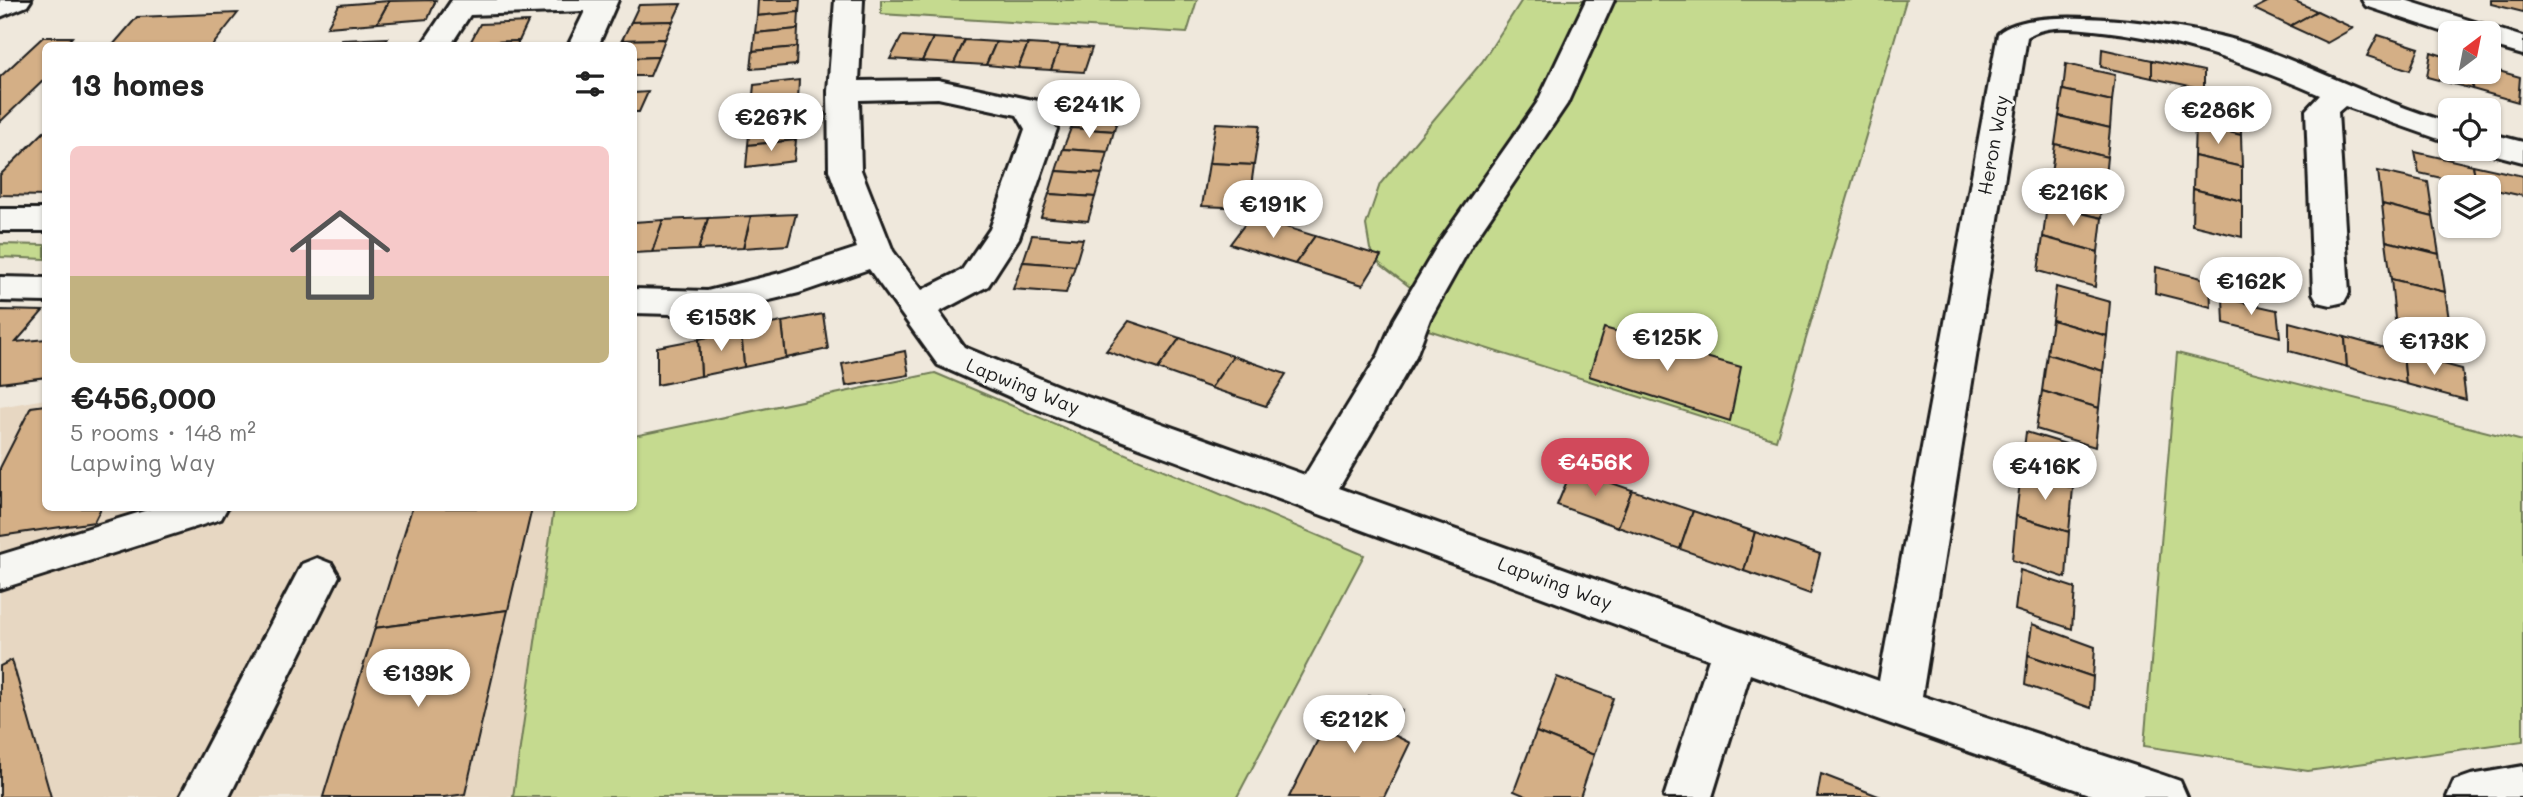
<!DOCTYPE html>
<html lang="en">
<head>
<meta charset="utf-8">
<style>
	body { margin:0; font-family:Mali,sans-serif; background:#f6f6f6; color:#222; height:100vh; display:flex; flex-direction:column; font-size:26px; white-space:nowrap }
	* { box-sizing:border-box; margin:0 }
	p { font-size:23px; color:#767676 }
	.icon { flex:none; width:38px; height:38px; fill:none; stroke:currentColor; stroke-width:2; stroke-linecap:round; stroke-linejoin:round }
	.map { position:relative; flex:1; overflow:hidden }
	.panel { position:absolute; left:42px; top:42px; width:595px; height:469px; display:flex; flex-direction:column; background:#fff; border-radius:10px; box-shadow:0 2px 5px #0004 }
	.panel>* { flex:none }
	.needle { width:46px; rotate:32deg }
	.fabs { position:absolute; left:2438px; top:21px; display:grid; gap:14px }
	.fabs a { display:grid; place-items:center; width:63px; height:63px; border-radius:10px; background:#fff; box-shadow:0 2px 5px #0004; font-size:35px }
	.price { position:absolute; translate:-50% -60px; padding:0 16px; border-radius:24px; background:#fff; color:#222; font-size:23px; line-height:46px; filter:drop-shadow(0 2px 4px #0008) }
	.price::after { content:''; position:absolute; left:50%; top:42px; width:21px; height:16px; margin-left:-10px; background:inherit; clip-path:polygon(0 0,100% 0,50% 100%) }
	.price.selected { background:#d1495b; color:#fff }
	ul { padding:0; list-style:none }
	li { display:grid; align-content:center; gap:14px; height:371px; padding:0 28px }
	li+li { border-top:2px solid #e0e0e0 }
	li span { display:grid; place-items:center; height:217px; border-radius:10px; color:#555 }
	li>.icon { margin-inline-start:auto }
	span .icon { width:126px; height:126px; fill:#fffc; stroke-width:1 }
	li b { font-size:30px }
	h2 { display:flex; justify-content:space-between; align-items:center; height:84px; padding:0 28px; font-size:30px }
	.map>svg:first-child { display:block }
</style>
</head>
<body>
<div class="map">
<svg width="2523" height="797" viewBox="0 0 2523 797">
	<rect width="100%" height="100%" fill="#efe8dc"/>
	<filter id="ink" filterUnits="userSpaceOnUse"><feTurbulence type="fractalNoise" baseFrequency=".0143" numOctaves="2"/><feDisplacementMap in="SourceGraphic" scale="14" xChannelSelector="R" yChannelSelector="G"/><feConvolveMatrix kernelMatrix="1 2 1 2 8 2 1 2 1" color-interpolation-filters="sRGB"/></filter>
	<g filter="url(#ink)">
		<polygon fill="#e7d7c2" points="45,399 46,508 554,508 513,797 0,797 0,407"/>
		<g fill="#c5da8f" stroke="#707b56" stroke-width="2">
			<polygon points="881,0 1197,0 1187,33 881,14"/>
			<polygon points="1522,0 1906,0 1776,440 1425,329 1427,300 1380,264 1370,249 1366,225 1380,184 1482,62"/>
			<polygon points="0,244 45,245 45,259 0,257"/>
			<polygon points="2177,353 2523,441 2523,741 2308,771 2144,746"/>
			<polygon points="935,373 1364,555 1237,797 513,797 554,508 634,508 634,436"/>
		</g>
		<g fill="#d4af86" stroke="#1c1c1c" stroke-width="2">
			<polygon points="436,0 428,19 377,23 389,1"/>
			<polygon points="758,0 800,0 799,12 757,16"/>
			<polygon points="2271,0 2293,0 2317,11 2290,26 2254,9"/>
			<polygon points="2491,0 2523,0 2523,12 2491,4"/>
			<polygon points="389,1 377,23 327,27 339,5"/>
			<polygon points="681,4 673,21 631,22 639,5"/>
			<polygon points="2317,11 2353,28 2327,43 2290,26"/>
			<polygon points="799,12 798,29 755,33 757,16"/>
			<polygon points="238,13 212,46 112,46 137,17"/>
			<polygon points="673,21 665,39 622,40 631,22"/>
			<polygon points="528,22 519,41 470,43 480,24"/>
			<polygon points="798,29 797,47 753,51 755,33"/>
			<polygon points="2378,35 2419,48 2410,70 2367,56"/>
			<polygon points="902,36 933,38 922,61 890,59"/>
			<polygon points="43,37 72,37 66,44 81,44 46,46 46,78 0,122 0,77"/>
			<polygon points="388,38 384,46 338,46 342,40"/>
			<polygon points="933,38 965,40 954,63 922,61"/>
			<polygon points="665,39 658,57 634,58 634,46 620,46 622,40"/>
			<polygon points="965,40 996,42 986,65 954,63"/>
			<polygon points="519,41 516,46 468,46 470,43"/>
			<polygon points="996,42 1028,44 1018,68 986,65"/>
			<polygon points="1028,44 1060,46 1051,70 1018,68"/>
			<polygon points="1060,46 1092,48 1084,72 1051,70"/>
			<polygon points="797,47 796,65 751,69 753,51"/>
			<polygon points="2102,49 2152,60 2152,78 2101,67"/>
			<polygon points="2431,52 2450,58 2450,72 2474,72 2472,89 2427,77"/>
			<polygon points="658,57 650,76 634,76 634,58"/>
			<polygon points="2152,60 2204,71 2204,89 2152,78"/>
			<polygon points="2066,64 2115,75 2112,101 2063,90"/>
			<polygon points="2488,68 2520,77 2518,102 2472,89 2474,72 2488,72"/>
			<polygon points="799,80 798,100 752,105 754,85"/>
			<polygon points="1084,88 1126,91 1120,110 1077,108"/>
			<polygon points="2063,90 2112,101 2110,128 2059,116"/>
			<polygon points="648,92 639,112 634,112 634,93"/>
			<polygon points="2196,94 2241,104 2241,135 2195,124"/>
			<polygon points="798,100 797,120 750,125 752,105"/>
			<polygon points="1077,108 1120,110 1114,131 1071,128"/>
			<polygon points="2059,116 2110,128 2107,157 2055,144"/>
			<polygon points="797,120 796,140 748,145 750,125"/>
			<polygon points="1216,123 1260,125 1254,165 1209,163"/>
			<polygon points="2195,124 2241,135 2242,167 2194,156"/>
			<polygon points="1071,128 1114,131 1108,152 1063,149"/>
			<polygon points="46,130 46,196 0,195 0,175"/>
			<polygon points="796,140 794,161 746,167 748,145"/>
			<polygon points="2055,144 2107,157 2104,187 2051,174"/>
			<polygon points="1063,149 1108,152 1102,174 1056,171"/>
			<polygon points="2415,152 2473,165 2477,186 2419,173"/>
			<polygon points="2194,156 2242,167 2242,201 2193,189"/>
			<polygon points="1209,163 1254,165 1248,208 1202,206"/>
			<polygon points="2473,165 2523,176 2523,196 2477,186"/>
			<polygon points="1056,171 1102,174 1095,197 1049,194"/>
			<polygon points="2378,171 2428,182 2433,217 2382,204"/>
			<polygon points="2051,174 2104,187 2102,218 2047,205"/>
			<polygon points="2193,189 2242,201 2242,237 2192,225"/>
			<polygon points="1049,194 1095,197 1088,221 1041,217"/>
			<polygon points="2382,204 2433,217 2439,254 2386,241"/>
			<polygon points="2047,205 2102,218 2098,252 2043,237"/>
			<polygon points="796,214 788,245 743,248 751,216"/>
			<polygon points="751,216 743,248 698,250 708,218"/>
			<polygon points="1251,216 1315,236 1295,264 1230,244"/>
			<polygon points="708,218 698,250 652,252 663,220"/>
			<polygon points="663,220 652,252 634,253 634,222"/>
			<polygon points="1032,235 1083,239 1075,266 1023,262"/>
			<polygon points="1315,236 1381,256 1363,285 1295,264"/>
			<polygon points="2043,237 2098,252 2095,287 2038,271"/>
			<polygon points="2386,241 2439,254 2445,292 2391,279"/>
			<polygon points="1023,262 1075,266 1066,293 1013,289"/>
			<polygon points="2156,267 2210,280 2211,307 2155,293"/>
			<polygon points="2391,279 2445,292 2451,334 2395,319"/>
			<polygon points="2056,287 2110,302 2107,336 2052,320"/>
			<polygon points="2223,298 2277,310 2280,337 2224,323"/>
			<polygon points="0,310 43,311 16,342 46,339 46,377 0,383"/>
			<polygon points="823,314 828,349 786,358 782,322"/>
			<polygon points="2395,319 2451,334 2455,362 2398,348"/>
			<polygon points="2052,320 2107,336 2103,371 2047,354"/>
			<polygon points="1129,321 1180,338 1158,369 1106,351"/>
			<polygon points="782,322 786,358 744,367 741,330"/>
			<polygon points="2289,322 2345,337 2347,367 2289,351"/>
			<polygon points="1604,328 1741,367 1730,421 1589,376"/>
			<polygon points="741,330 744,367 701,376 699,339"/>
			<polygon points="2345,337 2403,353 2406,384 2347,367"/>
			<polygon points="1180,338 1233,356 1211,388 1158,369"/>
			<polygon points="699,339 701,376 657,385 657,347"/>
			<polygon points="905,351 909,375 846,386 842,364"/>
			<polygon points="2403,353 2462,369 2466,400 2406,384"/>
			<polygon points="2047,354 2103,371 2099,408 2042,391"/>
			<polygon points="1233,356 1286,374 1266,406 1211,388"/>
			<polygon points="2042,391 2099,408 2095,447 2036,429"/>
			<polygon points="46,405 46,508 101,508 94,522 0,536 0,468 31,407"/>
			<polygon points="2026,432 2076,447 2073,488 2021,473"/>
			<polygon points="1572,469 1632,490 1618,527 1557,505"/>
			<polygon points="2021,473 2073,488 2069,532 2016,516"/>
			<polygon points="1632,490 1693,511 1680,549 1618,527"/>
			<polygon points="412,508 532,508 508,610 375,628"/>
			<polygon points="1693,511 1755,532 1744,571 1680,549"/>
			<polygon points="2016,516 2069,532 2066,578 2012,560"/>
			<polygon points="1755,532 1820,554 1810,594 1744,571"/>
			<polygon points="2020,570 2075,588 2072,629 2015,610"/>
			<polygon points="508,610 465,794 444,797 323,797 375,628"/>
			<polygon points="2032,624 2095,647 2093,677 2028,655"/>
			<polygon points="2028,655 2093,677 2091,708 2025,685"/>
			<polygon points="12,660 51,797 0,797 0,666"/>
			<polygon points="1557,677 1613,698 1594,755 1536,732"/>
			<polygon points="1369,696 1402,710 1392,734 1410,743 1384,797 1289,797 1333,710 1359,721"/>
			<polygon points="1536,732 1594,755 1580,797 1528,797 1514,791"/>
			<polygon points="1821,774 1881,797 1817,797"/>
		</g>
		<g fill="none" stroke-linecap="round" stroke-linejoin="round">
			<defs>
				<g id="minor">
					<polygon points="0,0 31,0 27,6 0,17"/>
					<polygon points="452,0 618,0 598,46 568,46 585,11 470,15 450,46 421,46"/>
					<path d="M835,0H863L859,81L938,80L1028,99L1039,101L1057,129L1019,238L988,286L939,312L964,347L1065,389L1305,475L1379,354L1394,319L1440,241L1537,103L1586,0H1614L1567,104L1472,244L1430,319L1416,356L1339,488L1879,681L1998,34C2032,0 2197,27 2245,43C2315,67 2379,102 2450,123V143L2345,106L2338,112L2349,293L2344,302L2331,305L2318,302L2313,293L2306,110L2320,95C2246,63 2175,38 2094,30C2072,28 2046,24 2027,37L1922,696L2163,775L2180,781L2187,797H2097L1750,674L1712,797H1664L1709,659L1037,409L938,365L869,269L799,293L707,315L634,313V289L707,291L780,273L857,248L829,170L828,91ZM938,98L1017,115L1025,129L990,229L962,270L922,290L893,251L861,170L859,100Z"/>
					<polygon points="2362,0 2405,0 2523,37 2523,55 2488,45 2488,33 2450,34 2366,6"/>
					<polygon points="2488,133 2523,142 2523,162 2477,150 2488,149"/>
					<rect x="0" y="209" width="46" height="22"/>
					<polygon points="0,277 46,278 46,302 0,301"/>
					<polygon points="154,508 227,508 221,519 0,589 0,555"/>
					<polygon points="317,558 332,564 339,576 229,797 180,797 302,564"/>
					<polygon points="2523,766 2523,797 2447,797 2454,781 2471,775"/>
				</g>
			</defs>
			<use href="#minor" stroke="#1c1c1c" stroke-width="6"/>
			<use href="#minor" fill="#f6f6f2" fill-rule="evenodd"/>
		</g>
	</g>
	<g text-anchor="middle" stroke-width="5" stroke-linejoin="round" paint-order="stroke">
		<g font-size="19" fill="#1c1c1c" stroke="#f6f6f2">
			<text transform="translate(1993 145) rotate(-80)" y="7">Heron Way</text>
			<text transform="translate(1023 386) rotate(22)" y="7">Lapwing Way</text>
			<text transform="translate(1555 583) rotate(20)" y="7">Lapwing Way</text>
		</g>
	</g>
</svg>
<div class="fabs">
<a><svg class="needle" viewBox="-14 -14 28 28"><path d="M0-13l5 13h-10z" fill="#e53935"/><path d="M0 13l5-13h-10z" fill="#767676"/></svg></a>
<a><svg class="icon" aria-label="locate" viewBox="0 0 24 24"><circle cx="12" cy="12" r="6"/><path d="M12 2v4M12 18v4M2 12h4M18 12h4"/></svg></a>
<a><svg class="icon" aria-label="layers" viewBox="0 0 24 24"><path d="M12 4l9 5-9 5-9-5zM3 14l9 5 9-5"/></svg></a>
</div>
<b class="price" style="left:1089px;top:140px">€241K</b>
<b class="price" style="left:2218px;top:146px">€286K</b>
<b class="price" style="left:771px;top:153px">€267K</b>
<b class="price" style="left:2073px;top:228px">€216K</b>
<b class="price" style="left:1273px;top:240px">€191K</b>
<b class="price" style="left:2251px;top:317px">€162K</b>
<b class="price" style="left:721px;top:353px">€153K</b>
<b class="price" style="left:1667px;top:373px">€125K</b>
<b class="price" style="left:2434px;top:377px">€173K</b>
<b class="price selected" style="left:1595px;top:498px">€456K</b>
<b class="price" style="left:2045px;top:502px">€416K</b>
<b class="price" style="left:418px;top:709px">€139K</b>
<b class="price" style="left:1354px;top:755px">€212K</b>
<section class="panel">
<h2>13 homes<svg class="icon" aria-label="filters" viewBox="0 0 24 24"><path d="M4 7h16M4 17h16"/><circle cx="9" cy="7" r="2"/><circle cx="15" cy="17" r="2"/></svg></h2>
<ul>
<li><span style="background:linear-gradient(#f6c9c9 60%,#c2b280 0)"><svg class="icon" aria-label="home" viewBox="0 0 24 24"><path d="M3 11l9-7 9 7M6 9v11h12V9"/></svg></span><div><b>€456,000</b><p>5 rooms · 148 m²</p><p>Lapwing Way</p></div></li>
</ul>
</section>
</div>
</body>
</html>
